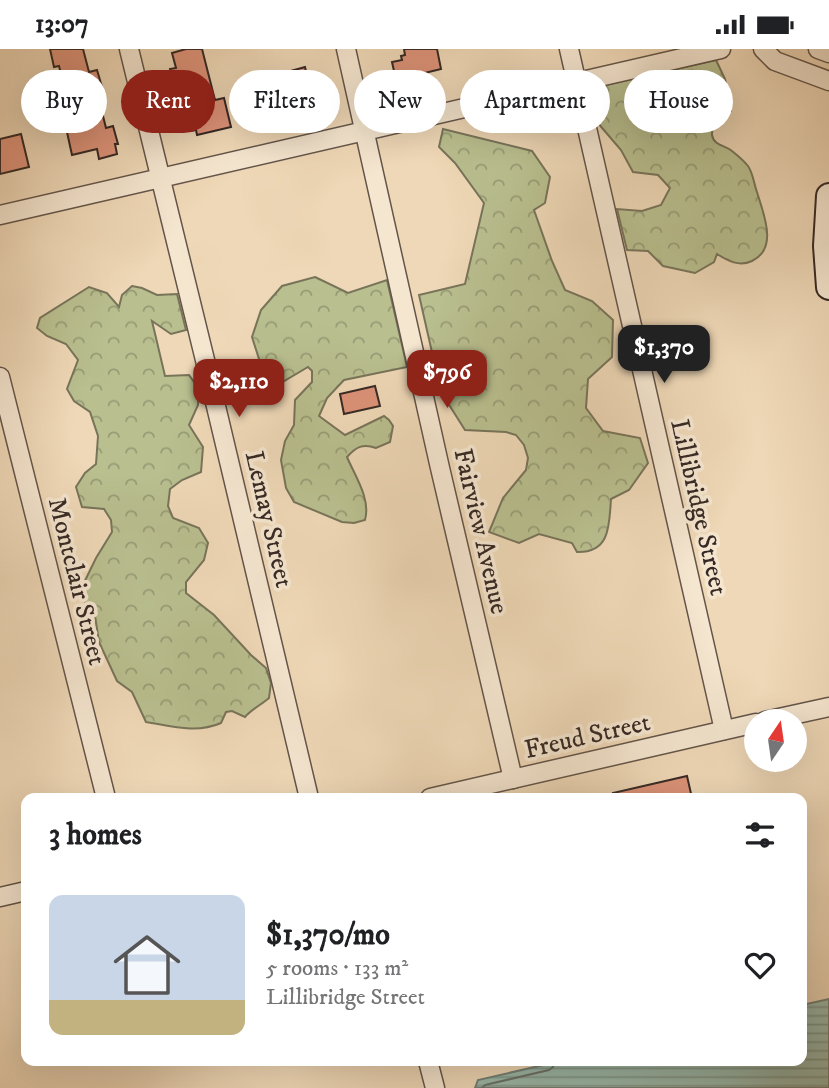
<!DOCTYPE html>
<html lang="en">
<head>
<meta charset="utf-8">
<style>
	body { margin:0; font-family:"IM FELL DW Pica",serif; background:#f6f6f6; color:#202124; height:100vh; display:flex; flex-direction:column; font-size:26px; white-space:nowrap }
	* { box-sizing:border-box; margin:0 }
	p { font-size:23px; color:#757577 }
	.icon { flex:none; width:38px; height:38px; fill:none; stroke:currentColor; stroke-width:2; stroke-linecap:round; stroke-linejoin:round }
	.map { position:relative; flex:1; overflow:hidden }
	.details { position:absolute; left:21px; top:744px; width:786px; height:273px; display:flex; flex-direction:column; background:#fff; border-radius:14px; box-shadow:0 7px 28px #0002 }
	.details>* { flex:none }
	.guide { position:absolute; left:21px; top:21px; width:788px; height:63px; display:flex; gap:14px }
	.needle { width:46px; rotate:13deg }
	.buttons { position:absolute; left:744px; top:660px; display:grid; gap:14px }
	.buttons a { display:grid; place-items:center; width:63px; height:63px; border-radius:50%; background:#fff; box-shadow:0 7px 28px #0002; font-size:35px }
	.price { position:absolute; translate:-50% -60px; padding:0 16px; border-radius:14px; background:#8f2418; color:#fff; font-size:23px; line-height:46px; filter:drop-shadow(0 2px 4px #0008) }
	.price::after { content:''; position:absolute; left:50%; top:42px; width:21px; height:16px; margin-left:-10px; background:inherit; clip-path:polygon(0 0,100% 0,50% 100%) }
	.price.active { background:#222; color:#fff }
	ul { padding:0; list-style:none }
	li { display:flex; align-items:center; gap:21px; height:175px; padding:0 28px }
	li+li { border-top:2px solid #e0e0e0 }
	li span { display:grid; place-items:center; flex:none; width:196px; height:140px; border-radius:14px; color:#555 }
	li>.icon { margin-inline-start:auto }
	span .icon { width:84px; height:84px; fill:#fffc; stroke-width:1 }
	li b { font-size:30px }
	h2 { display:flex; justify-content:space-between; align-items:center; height:84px; padding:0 28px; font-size:30px }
	.tag { padding:0 24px; border-radius:32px; background:#fff; box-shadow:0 7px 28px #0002; font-size:24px; line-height:63px }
	.tag.active { background:#8f2418; color:#fff }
	.status { display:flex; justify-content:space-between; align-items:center; height:49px; padding:0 35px; background:#fff; direction:ltr }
	.status svg { height:19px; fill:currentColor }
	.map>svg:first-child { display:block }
</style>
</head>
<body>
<div class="status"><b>13:07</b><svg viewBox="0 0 49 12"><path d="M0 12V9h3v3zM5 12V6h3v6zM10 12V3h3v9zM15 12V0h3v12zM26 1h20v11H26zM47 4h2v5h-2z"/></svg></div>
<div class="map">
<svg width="829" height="1039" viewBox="0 0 829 1039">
	<defs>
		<pattern id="forest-crowns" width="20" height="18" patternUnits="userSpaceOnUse" patternTransform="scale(1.75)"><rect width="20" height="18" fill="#b9bf8f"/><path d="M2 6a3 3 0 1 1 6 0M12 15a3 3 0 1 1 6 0" fill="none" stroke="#979b75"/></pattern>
		<pattern id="water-rules" width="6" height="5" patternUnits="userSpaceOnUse" patternTransform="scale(1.75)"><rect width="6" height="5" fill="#9abaac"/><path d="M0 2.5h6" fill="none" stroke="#7e978c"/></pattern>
	</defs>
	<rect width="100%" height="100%" fill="#efd8b7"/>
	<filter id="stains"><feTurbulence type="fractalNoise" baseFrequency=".00286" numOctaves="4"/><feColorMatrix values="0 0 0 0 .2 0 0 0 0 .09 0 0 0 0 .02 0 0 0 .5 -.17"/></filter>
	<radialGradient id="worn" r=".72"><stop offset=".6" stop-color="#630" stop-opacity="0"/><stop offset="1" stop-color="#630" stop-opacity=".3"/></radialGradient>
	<g fill="url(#forest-crowns)" stroke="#78745a" stroke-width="2">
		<path d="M716,11L725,30L731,62C724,68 711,75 712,86C714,97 725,96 732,102C737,106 744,112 748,117C753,124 754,135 757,143C763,164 779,199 752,212C739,218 728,212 717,205L714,213L695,224L663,217L648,202L627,201L617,160L642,162L661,156L670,139L658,126L633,123L621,101L597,73L592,44L596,38L600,37Z"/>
		<path d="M443,80L532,102L550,128L545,154L534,161L552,212L565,241L592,252L613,271L612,308L588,330L586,359L603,382L640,389L648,414L629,441L611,450C609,475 611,504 577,503L572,494L539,485L519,494L489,483L503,449L526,421L528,409L524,396L516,386L506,383L465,381L441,343L419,246L465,235L484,154L455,114L439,98Z"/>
		<path d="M315,228L348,244L387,231L407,318L344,331L327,349L319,367L345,386L384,367L389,371L393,377L390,393L376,399C363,394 356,398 347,408C355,427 371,450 365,471L354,474L342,473L294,453L286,439L281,411L285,392L294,376L295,351L312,333V322L308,318L281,334L265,329L252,288L261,261L282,237Z"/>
		<path d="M132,237L142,239L157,246L177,245L186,281L171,285L152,272L165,327L189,326L199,340L198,356L189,376L203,398L201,423L182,431L170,440L168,457L173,469L199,479L208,494L204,511L186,533V544L214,566L251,606L266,619L271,634L269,649C261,656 252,660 245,668L232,662L226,663L221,674C196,685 171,677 146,673L132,643L117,632L99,593L95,567L79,544L96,509L112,483L111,471L104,460L82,458L76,438L85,424L96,415L98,387L90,363L74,352L67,340L78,311L66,295L47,287L37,279L40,269L89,238L107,244L119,258L122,246Z"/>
	</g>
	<polygon fill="url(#water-rules)" stroke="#728076" stroke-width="2" points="829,950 829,1039 475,1039 478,1031 561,1012 802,1012 802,956"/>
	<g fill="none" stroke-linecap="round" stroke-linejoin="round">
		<polyline stroke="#687268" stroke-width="2" points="482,1039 485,1036 549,1021 553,1018 554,1012"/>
	</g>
	<g fill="#dd9379" stroke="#362925" stroke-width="2">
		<polygon points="50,0 83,0 89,23 97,21 102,38 96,39 106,79 113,77 118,95 115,95 117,105 99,110 97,100 72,106 65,74 73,72 59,17 54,18"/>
		<polygon points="186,0 202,0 215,51 224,49 231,78 197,86 196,81 191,82 189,75 184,77 170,20 176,19 172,4"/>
		<polygon points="404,0 437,0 441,20 396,31 392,13 402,11 401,7 405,6"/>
		<polygon points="305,18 307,27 310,26 315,44 305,47 306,53 302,54 304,61 276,67 269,36 289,31 287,23"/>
		<polygon points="21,85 29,118 0,125 0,90"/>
		<polygon points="375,337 380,357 344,365 340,345"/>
		<polygon points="687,727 692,749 614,749 613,744"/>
	</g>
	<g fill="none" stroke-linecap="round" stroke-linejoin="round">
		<defs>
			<g id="street">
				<polyline points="129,0 205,311 309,749"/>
				<polyline points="346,0 440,419 513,730"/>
				<polyline points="569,0 724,681"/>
				<polyline points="763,0 775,12 829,32"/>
				<polyline points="818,0 829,4"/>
				<polyline points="0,166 721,0"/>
				<polyline points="0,328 106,749"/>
				<polyline points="765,672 829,658"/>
				<polyline points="430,749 756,674"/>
				<polyline points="0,848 26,842"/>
				<polyline points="428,1012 435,1039"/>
			</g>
			<polyline id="secondary" points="829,147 826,197 829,238"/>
		</defs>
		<use href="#street" stroke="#64554a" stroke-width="21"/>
		<use href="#secondary" stroke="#362925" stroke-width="28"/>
		<use href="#street" stroke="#f5e6d0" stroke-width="18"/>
		<use href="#secondary" stroke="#f5e6d0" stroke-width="24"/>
	</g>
	<g text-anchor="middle" stroke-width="7" stroke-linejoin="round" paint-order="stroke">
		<g font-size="26" fill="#362925" stroke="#f5e6d0">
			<text transform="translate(700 458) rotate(77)" y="9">Lillibridge Street</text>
			<text transform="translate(270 470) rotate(77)" y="9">Lemay Street</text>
			<text transform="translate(482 482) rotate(77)" y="9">Fairview Avenue</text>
			<text transform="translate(78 532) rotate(76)" y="9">Montclair Street</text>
			<text transform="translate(587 686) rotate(-13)" y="9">Freud Street</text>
		</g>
	</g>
	<rect width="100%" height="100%" filter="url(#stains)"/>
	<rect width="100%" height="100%" fill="url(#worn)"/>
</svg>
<div class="buttons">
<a><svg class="needle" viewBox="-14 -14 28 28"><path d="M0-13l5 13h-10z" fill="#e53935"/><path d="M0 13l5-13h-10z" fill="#757577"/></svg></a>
</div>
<b class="price active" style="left:664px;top:336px">$1,370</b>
<b class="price" style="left:447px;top:361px">$796</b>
<b class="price" style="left:239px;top:370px">$2,110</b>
<div class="guide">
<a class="tag">Buy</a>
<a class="tag active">Rent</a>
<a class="tag">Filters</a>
<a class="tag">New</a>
<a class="tag">Apartment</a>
<a class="tag">House</a>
</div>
<section class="details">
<h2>3 homes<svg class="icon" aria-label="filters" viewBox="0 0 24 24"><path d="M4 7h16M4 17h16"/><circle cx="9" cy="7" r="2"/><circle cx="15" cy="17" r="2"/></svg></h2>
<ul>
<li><span style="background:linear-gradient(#c9d6e8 75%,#c2b280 0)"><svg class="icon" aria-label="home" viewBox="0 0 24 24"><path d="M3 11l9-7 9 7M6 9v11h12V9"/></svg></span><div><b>$1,370/mo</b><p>5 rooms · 133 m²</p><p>Lillibridge Street</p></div><svg class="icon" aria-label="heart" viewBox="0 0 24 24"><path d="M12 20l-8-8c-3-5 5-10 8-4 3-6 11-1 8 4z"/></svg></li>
</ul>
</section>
</div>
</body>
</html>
